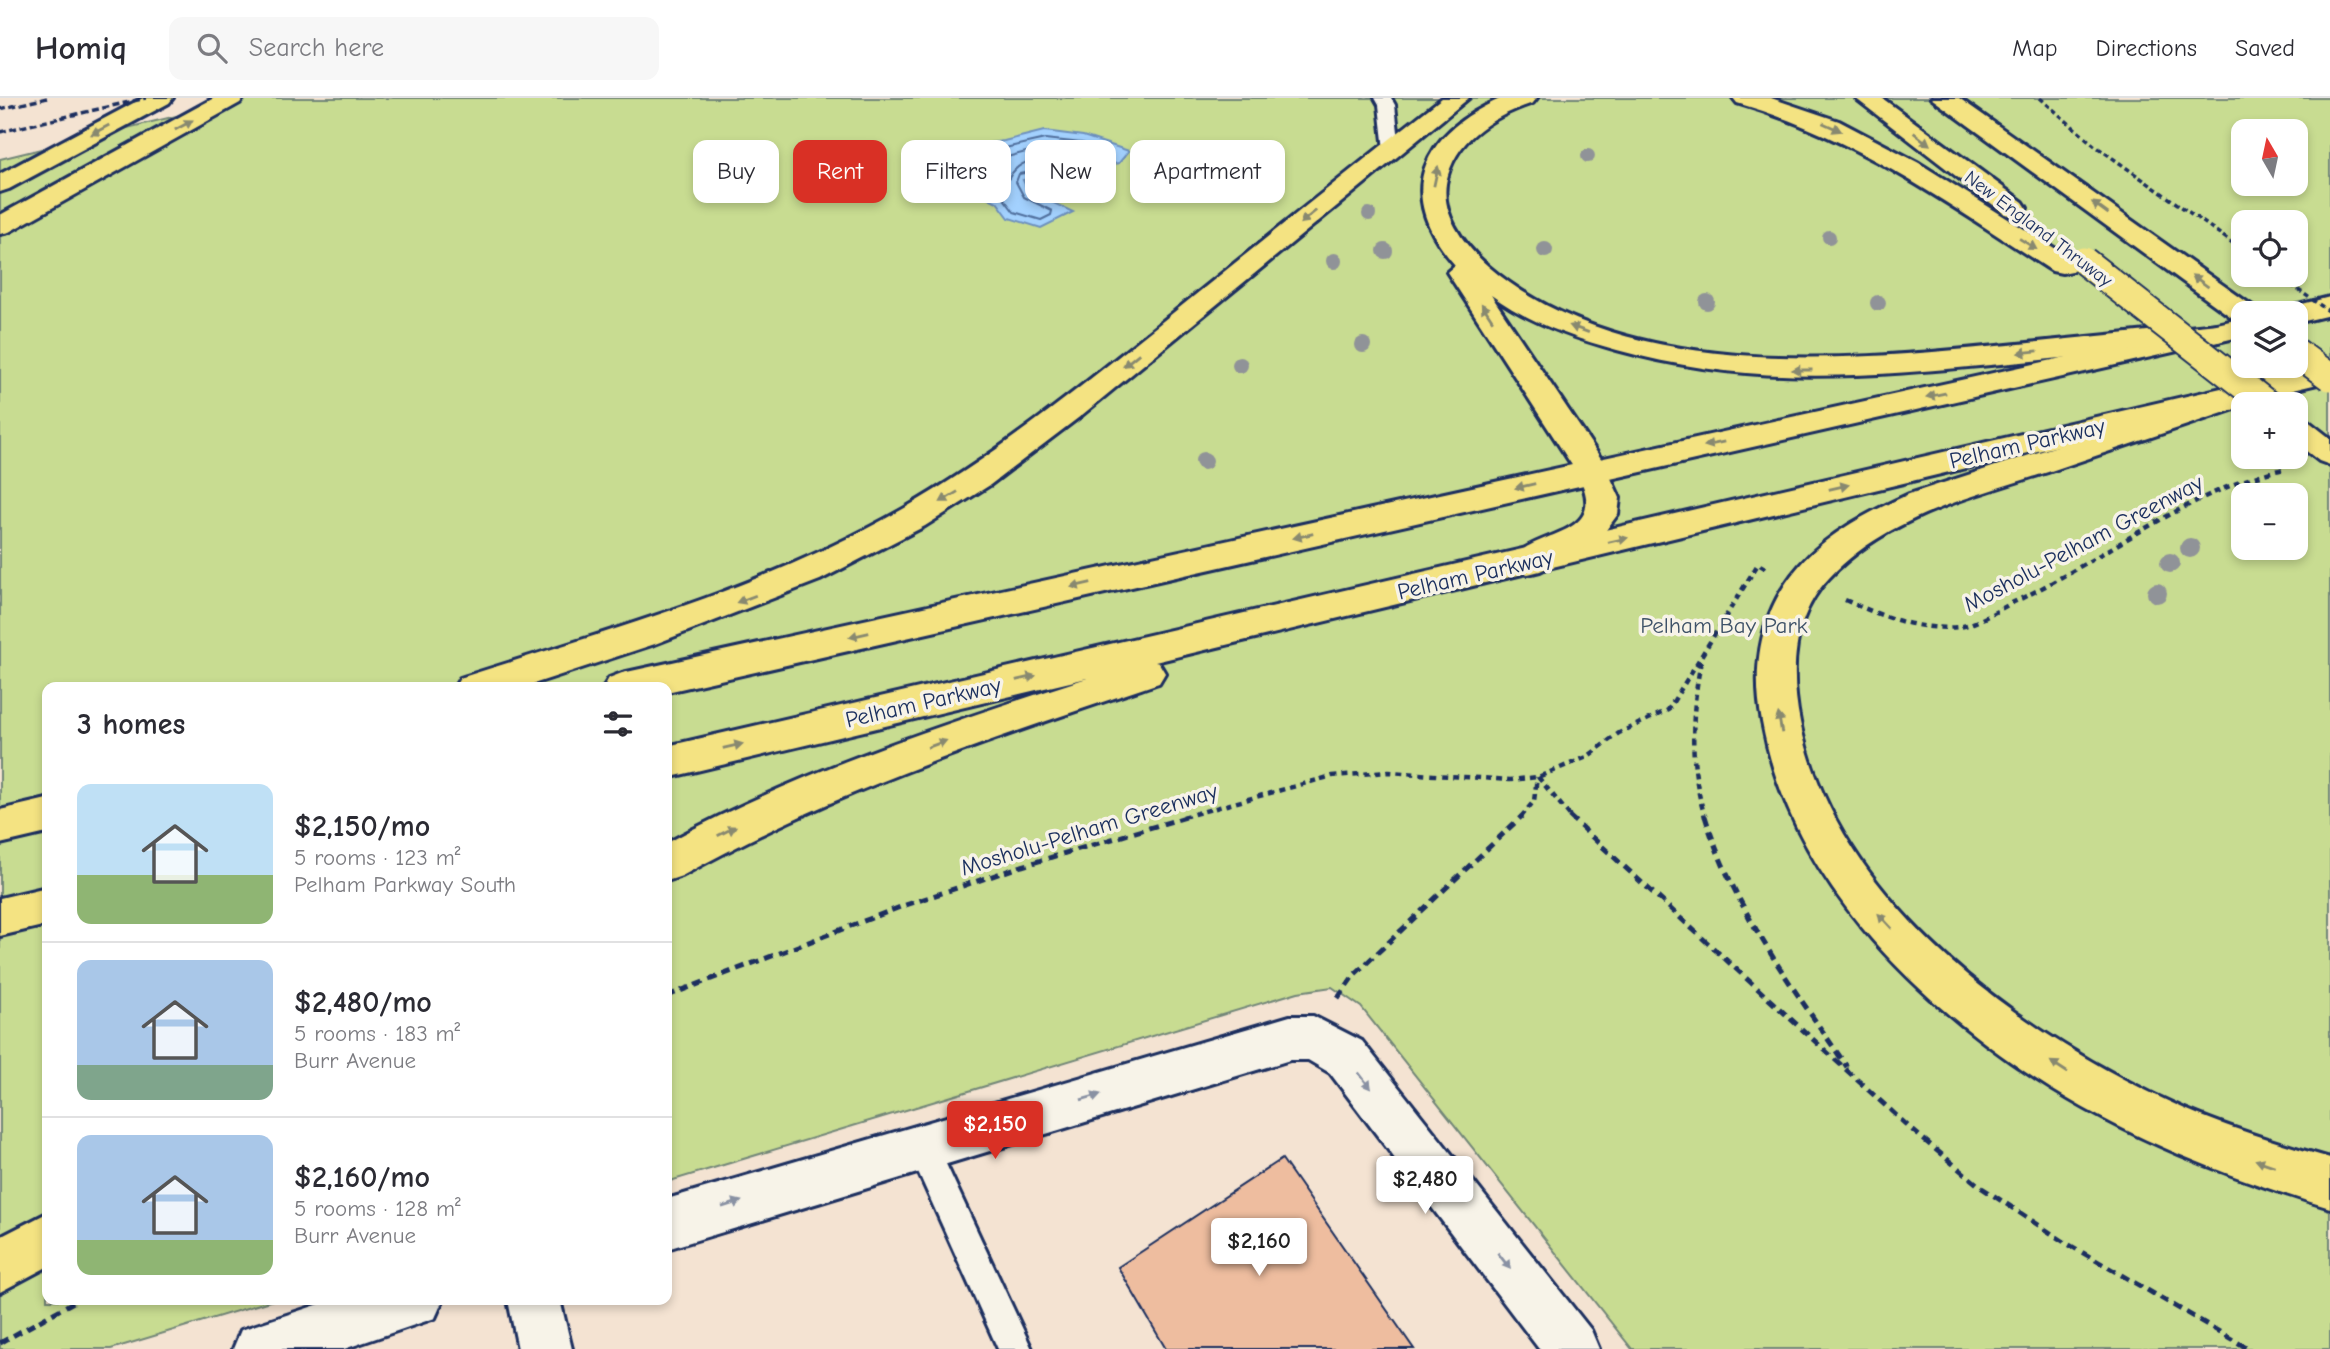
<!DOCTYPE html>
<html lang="en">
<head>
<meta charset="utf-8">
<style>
	body { margin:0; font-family:"Comic Neue",sans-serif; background:#f7f7f7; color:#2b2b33; height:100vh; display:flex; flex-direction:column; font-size:26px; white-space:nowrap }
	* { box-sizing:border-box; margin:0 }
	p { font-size:23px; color:#7c7c81 }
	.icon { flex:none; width:38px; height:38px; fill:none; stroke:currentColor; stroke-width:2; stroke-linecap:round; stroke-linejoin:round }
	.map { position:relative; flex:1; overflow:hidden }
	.side { position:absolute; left:42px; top:584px; width:630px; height:623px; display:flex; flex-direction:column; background:#fff; border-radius:14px; box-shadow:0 4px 10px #0003 }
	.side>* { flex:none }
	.hud { position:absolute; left:693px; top:42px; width:665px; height:63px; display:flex; gap:14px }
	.needle { width:46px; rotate:351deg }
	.fabs { position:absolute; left:2231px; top:21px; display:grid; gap:14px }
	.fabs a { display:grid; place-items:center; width:77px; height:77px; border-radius:14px; background:#fff; box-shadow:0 4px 10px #0003; font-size:35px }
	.price { position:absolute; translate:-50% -60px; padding:0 16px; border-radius:7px; background:#fff; color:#222; font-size:23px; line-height:46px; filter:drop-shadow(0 2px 4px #0008) }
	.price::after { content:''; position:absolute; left:50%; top:42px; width:21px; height:16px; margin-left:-10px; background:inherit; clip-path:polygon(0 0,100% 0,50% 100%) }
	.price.on { background:#d93025; color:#fff }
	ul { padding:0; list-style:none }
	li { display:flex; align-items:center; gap:21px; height:175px; padding:0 35px }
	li+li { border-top:2px solid #e1e1e2 }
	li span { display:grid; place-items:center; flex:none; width:196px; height:140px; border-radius:14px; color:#555 }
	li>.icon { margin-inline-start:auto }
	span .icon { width:84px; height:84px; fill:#fffc; stroke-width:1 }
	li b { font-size:30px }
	h2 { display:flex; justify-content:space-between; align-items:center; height:84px; padding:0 35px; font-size:30px }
	.tag { padding:0 24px; border-radius:14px; background:#fff; box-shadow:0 4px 10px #0003; font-size:24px; line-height:63px }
	.tag.on { background:#d93025; color:#fff }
	header { display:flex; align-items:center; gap:42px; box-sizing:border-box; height:98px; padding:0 35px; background:#fff; border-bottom:2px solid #e1e1e2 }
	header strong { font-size:33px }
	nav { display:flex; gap:38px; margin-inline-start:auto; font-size:24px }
	.search { width:490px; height:63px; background:#f7f7f7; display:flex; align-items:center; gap:18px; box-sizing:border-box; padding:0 24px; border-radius:14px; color:#7c7c81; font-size:26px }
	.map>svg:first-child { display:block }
</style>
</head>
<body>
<header>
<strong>Homiq</strong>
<div class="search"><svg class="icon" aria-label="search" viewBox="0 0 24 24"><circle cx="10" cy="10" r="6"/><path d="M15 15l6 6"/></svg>Search here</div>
<nav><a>Map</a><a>Directions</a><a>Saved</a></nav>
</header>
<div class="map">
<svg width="2330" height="1251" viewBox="0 0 2330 1251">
	<rect width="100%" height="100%" fill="#f4e3d2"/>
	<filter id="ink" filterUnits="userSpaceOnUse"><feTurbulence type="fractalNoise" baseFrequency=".0143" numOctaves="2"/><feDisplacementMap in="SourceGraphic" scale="14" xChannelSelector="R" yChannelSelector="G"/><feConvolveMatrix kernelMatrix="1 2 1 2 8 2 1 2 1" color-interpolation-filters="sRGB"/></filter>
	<g filter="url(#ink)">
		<path fill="#c8dc91" stroke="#728678" stroke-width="2" fill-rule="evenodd" d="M250,0H2330V1251H1632L1361,909L1332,889L1298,894L667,1084V590H47V1202H273L111,1251H0V61ZM2244,33H2296V86H2244ZM2244,124H2296V177H2244ZM2244,215H2296V268H2244ZM2244,306H2296V359H2244ZM2244,397H2296V450H2244Z"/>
		<polygon fill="#a3d1fe" stroke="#6d90be" stroke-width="2" points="1044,33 1083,38 1129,53 1119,65 1023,82 1028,93 1073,114 1041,130 1009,120 997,104 957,84 940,63 945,51 1004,43"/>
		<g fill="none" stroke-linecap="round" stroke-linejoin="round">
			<g stroke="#51709e" stroke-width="2">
				<polygon points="1045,41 1082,45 1107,53 1109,57 1106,60 1019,76 1016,84 1024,99 1052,113 1051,117 1041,122 1014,114 1002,98 962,78 948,62 951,57 1005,50"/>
				<path d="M1045,49L1061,51L1063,56C1035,63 1015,59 1005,89L965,68L968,64L1007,59Z"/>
			</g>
		</g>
		<polygon fill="#eebd9f" stroke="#1b2f5e" stroke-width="2" points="1282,1061 1414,1251 1166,1251 1118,1169"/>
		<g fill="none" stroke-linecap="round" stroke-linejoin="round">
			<defs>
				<g id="service">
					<polygon points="1375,0 1391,0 1395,7 1400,52 1398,55 1392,57 1384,52 1379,7"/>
					<polygon points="922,1034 933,1038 1032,1251 998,1251 907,1049 911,1038"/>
				</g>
				<g id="minor">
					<polygon points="1290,918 1313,918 1362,943 1591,1232 1599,1251 1539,1251 1330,975 1308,962 1290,962 667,1151 667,1101"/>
					<polygon points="332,1202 443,1202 435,1220 344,1251 233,1251 241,1232"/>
					<polygon points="508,1202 560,1202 572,1251 518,1251"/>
				</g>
				<g id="primary">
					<polygon points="2330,199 2330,217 2296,225 2296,215 2282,215 2286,210"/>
					<polygon points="2244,220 2244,238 667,594 667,590 603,590 609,580 622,575"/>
					<path d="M2330,265V283L1155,564L1159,565L1165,575L1159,585C995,640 833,693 682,778L667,783V745C800,673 944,626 1087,580L667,680V648Z"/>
					<polygon points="47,701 47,735 0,746 0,712"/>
					<polygon points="47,789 47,827 0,838 0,800"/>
					<polygon points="47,1115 47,1169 0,1194 0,1139"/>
				</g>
				<g id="motorway">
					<polygon points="143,0 173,0 169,5 9,91 0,94 0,76"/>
					<polygon points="214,0 244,0 240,5 9,134 0,136 0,117"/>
					<path d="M1442,0H1469L1082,317L990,387L925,428L820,482L655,546L521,590H454L460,580C611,532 764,490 903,411C1002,354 1091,281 1179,210C1267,139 1354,69 1442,0Z"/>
					<path d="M1502,0H1537L1533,5C1497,17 1459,38 1448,77C1437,112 1463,146 1488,168C1620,281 1837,264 1997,248C2071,241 2144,233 2218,226L2228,229L2233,235L2228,241L2218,244C2146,251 2074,259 2001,266C1865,279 1751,289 1617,252C1573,240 1528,224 1491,197L1604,365L1620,400L1618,416L1598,443L1540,473L1528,476L1516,473L1511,464C1531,429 1614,443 1577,375L1447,174L1455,167C1393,96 1421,35 1502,0Z"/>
					<path d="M1733,0H1771L1839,23L1919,65L2072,161L2076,167L2072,173L2062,175L2052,173C1948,106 1858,40 1737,5Z"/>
					<polygon points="1855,0 1882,0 2023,104 2027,110 2023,116 2014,118 2005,116"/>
					<polygon points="1931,0 1959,0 2254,209 2258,215 2244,215 2244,224 2234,221"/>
					<path d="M2283,275L2294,278L2298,285L2294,292L2244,306V308C2178,330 2113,352 2048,374C1971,399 1886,419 1829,480C1792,519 1790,574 1800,624C1837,805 2025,940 2185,1011C2232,1031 2281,1046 2330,1060V1110C2228,1079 2126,1040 2036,981C1910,898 1790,779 1762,624C1751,567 1761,511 1800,467C1829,434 1870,414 1909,396Z"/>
					<polygon points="2296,319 2307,322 2330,340 2330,367 2319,363 2296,345"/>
					<polygon points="47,701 47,735 45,736 31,731 25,719 31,707"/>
				</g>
			</defs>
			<use href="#service" stroke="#1b2f5e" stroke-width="6"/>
			<use href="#minor" stroke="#1b2f5e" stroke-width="6"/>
			<use href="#primary" stroke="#1b2f5e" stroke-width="6"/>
			<use href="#motorway" stroke="#1b2f5e" stroke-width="6"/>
			<polyline stroke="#1b2f5e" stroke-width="3.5" stroke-dasharray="5 3.5" stroke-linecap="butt" points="2040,0 2094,47 2244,153"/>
			<g stroke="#1b2f5e" stroke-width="4.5" stroke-dasharray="6 5" stroke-linecap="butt">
				<path d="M1845,502C1882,518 1917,533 1958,529C1976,527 1999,511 2016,503C2102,462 2193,390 2284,371"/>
				<path d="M1701,563C1691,616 1689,667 1705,719"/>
				<polyline points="1538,679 1571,719"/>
				<polyline points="1183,719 1332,678 1389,674 1510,682 1538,679 1587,659 1619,635 1668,612 1758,466 1765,470"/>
				<polyline points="1521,719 1534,703 1537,679"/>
			</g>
			<g stroke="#1b2f5e" stroke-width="5" stroke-dasharray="9 6" stroke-linecap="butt">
				<polyline points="1569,718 1911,1031 1982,1090 2066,1145 2249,1251"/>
				<path d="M1705,718C1733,811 1793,889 1847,969"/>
				<polyline points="667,898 903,808 1022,768 1189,718"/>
				<polyline points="1338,900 1354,877 1522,718"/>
				<polyline points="0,1245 77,1202"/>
			</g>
			<use href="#service" fill="#f7f3e8" fill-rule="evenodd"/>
			<use href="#minor" fill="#f7f3e8" fill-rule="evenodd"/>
			<use href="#primary" fill="#f4e382" fill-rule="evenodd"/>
			<use href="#motorway" fill="#f4e382" fill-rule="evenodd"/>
			<g stroke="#1b2f5e" stroke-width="3.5" stroke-dasharray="7 3.5" stroke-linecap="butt">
				<polyline points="0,11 47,0"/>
				<polyline points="0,34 146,0"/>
			</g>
			<defs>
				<g id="motorway-bridge">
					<polyline points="2084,163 2267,306"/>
					<polyline points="2296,254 2330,279"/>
				</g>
			</defs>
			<use href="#motorway-bridge" stroke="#1b2f5e" stroke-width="31" stroke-linecap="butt"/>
			<polyline stroke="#1b2f5e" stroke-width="3.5" stroke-dasharray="5 3.5" stroke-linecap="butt" points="2277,177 2330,214"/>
			<use href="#motorway-bridge" stroke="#f4e382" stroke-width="27"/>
		</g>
		<g fill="#909398">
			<circle cx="1588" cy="58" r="7"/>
			<circle cx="1369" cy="116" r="7"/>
			<circle cx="1829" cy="139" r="7"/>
			<circle cx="1545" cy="152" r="8"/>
			<circle cx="1385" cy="153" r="8"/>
			<circle cx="1334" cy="163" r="8"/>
			<circle cx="1707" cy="204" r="8"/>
			<circle cx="1878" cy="205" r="8"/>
			<circle cx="1363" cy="247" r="8"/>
			<circle cx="1240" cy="267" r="8"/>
			<circle cx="1204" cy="363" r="9"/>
			<circle cx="2190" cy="450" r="10"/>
			<circle cx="2170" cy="465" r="10"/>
			<circle cx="2157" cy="495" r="10"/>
		</g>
		<defs><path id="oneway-solid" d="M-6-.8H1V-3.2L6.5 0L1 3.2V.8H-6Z" transform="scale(1.75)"/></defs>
		<g fill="#888970">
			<use href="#oneway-solid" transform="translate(184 27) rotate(-29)"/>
			<use href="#oneway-solid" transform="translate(1832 29) rotate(24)"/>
			<use href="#oneway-solid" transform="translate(100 32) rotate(152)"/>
			<use href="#oneway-solid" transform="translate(1922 41) rotate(37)"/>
			<use href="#oneway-solid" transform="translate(1436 78) rotate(-78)"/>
			<use href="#oneway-solid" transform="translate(2100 110) rotate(-144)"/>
			<use href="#oneway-solid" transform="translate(1308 119) rotate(141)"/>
			<use href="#oneway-solid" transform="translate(2028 146) rotate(32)"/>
			<use href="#oneway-solid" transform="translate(2200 183) rotate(-144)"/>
			<use href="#oneway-solid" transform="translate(1487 214) rotate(-123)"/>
			<use href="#oneway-solid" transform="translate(1579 231) rotate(-160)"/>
			<use href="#oneway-solid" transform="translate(2028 254) rotate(174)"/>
			<use href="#oneway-solid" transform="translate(1131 262) rotate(141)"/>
			<use href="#oneway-solid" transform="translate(1802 272) rotate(-180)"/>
			<use href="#oneway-solid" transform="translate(1936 297) rotate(168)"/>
			<use href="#oneway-solid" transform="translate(1714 346) rotate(168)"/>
			<use href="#oneway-solid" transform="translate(1525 388) rotate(167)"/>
			<use href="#oneway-solid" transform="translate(1839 389) rotate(-13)"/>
			<use href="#oneway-solid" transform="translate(949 399) rotate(149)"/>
			<use href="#oneway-solid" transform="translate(1303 438) rotate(167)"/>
			<use href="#oneway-solid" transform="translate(1618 442) rotate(-13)"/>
			<use href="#oneway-solid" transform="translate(1081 487) rotate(167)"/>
			<use href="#oneway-solid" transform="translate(746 501) rotate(159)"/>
			<use href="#oneway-solid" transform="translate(859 537) rotate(167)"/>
			<use href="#oneway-solid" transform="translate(1026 580) rotate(-13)"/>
			<use href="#oneway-solid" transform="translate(1780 625) rotate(-100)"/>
			<use href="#oneway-solid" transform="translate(937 646) rotate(-20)"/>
			<use href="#oneway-solid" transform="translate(733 648) rotate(-13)"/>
			<use href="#oneway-solid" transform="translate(727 733) rotate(-27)"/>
			<use href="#oneway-solid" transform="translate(1885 823) rotate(-133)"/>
			<use href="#oneway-solid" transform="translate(2059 969) rotate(-147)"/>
			<use href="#oneway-solid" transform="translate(2265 1065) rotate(-161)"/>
		</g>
		<g fill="#8991a3">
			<use href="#oneway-solid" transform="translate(1365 983) rotate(52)"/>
			<use href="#oneway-solid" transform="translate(1091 999) rotate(-16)"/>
			<use href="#oneway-solid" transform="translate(732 1106) rotate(-17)"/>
			<use href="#oneway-solid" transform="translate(1504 1163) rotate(52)"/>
		</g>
	</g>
	<g text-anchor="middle" stroke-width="7" stroke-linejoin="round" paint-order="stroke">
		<g font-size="19" fill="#1b2f5e" stroke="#f7f3e8">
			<text transform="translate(2039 130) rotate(37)" y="7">New England Thruway</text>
		</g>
		<g font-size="23" fill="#1b2f5e" stroke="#f7f3e8">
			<text transform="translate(2027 345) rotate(-13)" y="8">Pelham Parkway</text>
			<text transform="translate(2083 445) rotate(-28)" y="8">Mosholu-Pelham Greenway</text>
			<text transform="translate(1475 476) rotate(-13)" y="8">Pelham Parkway</text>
			<text transform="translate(923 604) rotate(-13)" y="8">Pelham Parkway</text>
			<text transform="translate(1089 731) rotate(-17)" y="8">Mosholu-Pelham Greenway</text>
		</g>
		<g font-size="23" fill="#3e5268" stroke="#f7f3e8">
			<text x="1724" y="535">Pelham Bay Park</text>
		</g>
	</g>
</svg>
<div class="fabs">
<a><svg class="needle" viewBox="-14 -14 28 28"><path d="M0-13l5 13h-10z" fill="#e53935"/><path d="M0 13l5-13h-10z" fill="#7c7c81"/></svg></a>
<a><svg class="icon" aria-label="locate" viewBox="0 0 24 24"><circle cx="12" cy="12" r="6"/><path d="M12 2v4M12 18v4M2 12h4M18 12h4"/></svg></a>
<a><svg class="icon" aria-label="layers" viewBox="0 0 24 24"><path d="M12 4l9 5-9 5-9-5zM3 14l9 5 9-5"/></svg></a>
<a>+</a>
<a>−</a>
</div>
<b class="price on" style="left:995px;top:1063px">$2,150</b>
<b class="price" style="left:1425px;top:1118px">$2,480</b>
<b class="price" style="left:1259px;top:1180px">$2,160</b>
<div class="hud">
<a class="tag">Buy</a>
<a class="tag on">Rent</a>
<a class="tag">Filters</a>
<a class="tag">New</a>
<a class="tag">Apartment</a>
</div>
<section class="side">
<h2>3 homes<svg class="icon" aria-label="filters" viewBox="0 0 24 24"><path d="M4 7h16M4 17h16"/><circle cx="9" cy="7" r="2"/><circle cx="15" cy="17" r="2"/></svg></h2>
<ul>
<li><span style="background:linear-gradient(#bfe0f5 65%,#8fb573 0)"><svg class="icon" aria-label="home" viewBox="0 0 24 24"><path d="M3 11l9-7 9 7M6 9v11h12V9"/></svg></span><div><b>$2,150/mo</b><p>5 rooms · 123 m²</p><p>Pelham Parkway South</p></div></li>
<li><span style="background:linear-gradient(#a9c7e8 75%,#7fa58c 0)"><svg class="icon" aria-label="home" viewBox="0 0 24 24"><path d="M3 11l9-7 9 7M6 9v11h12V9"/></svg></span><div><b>$2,480/mo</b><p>5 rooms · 183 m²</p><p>Burr Avenue</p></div></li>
<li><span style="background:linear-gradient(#a9c7e8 75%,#8fb573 0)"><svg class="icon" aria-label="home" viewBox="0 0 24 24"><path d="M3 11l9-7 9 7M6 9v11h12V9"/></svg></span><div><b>$2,160/mo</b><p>5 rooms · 128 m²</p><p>Burr Avenue</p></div></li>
</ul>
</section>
</div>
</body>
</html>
